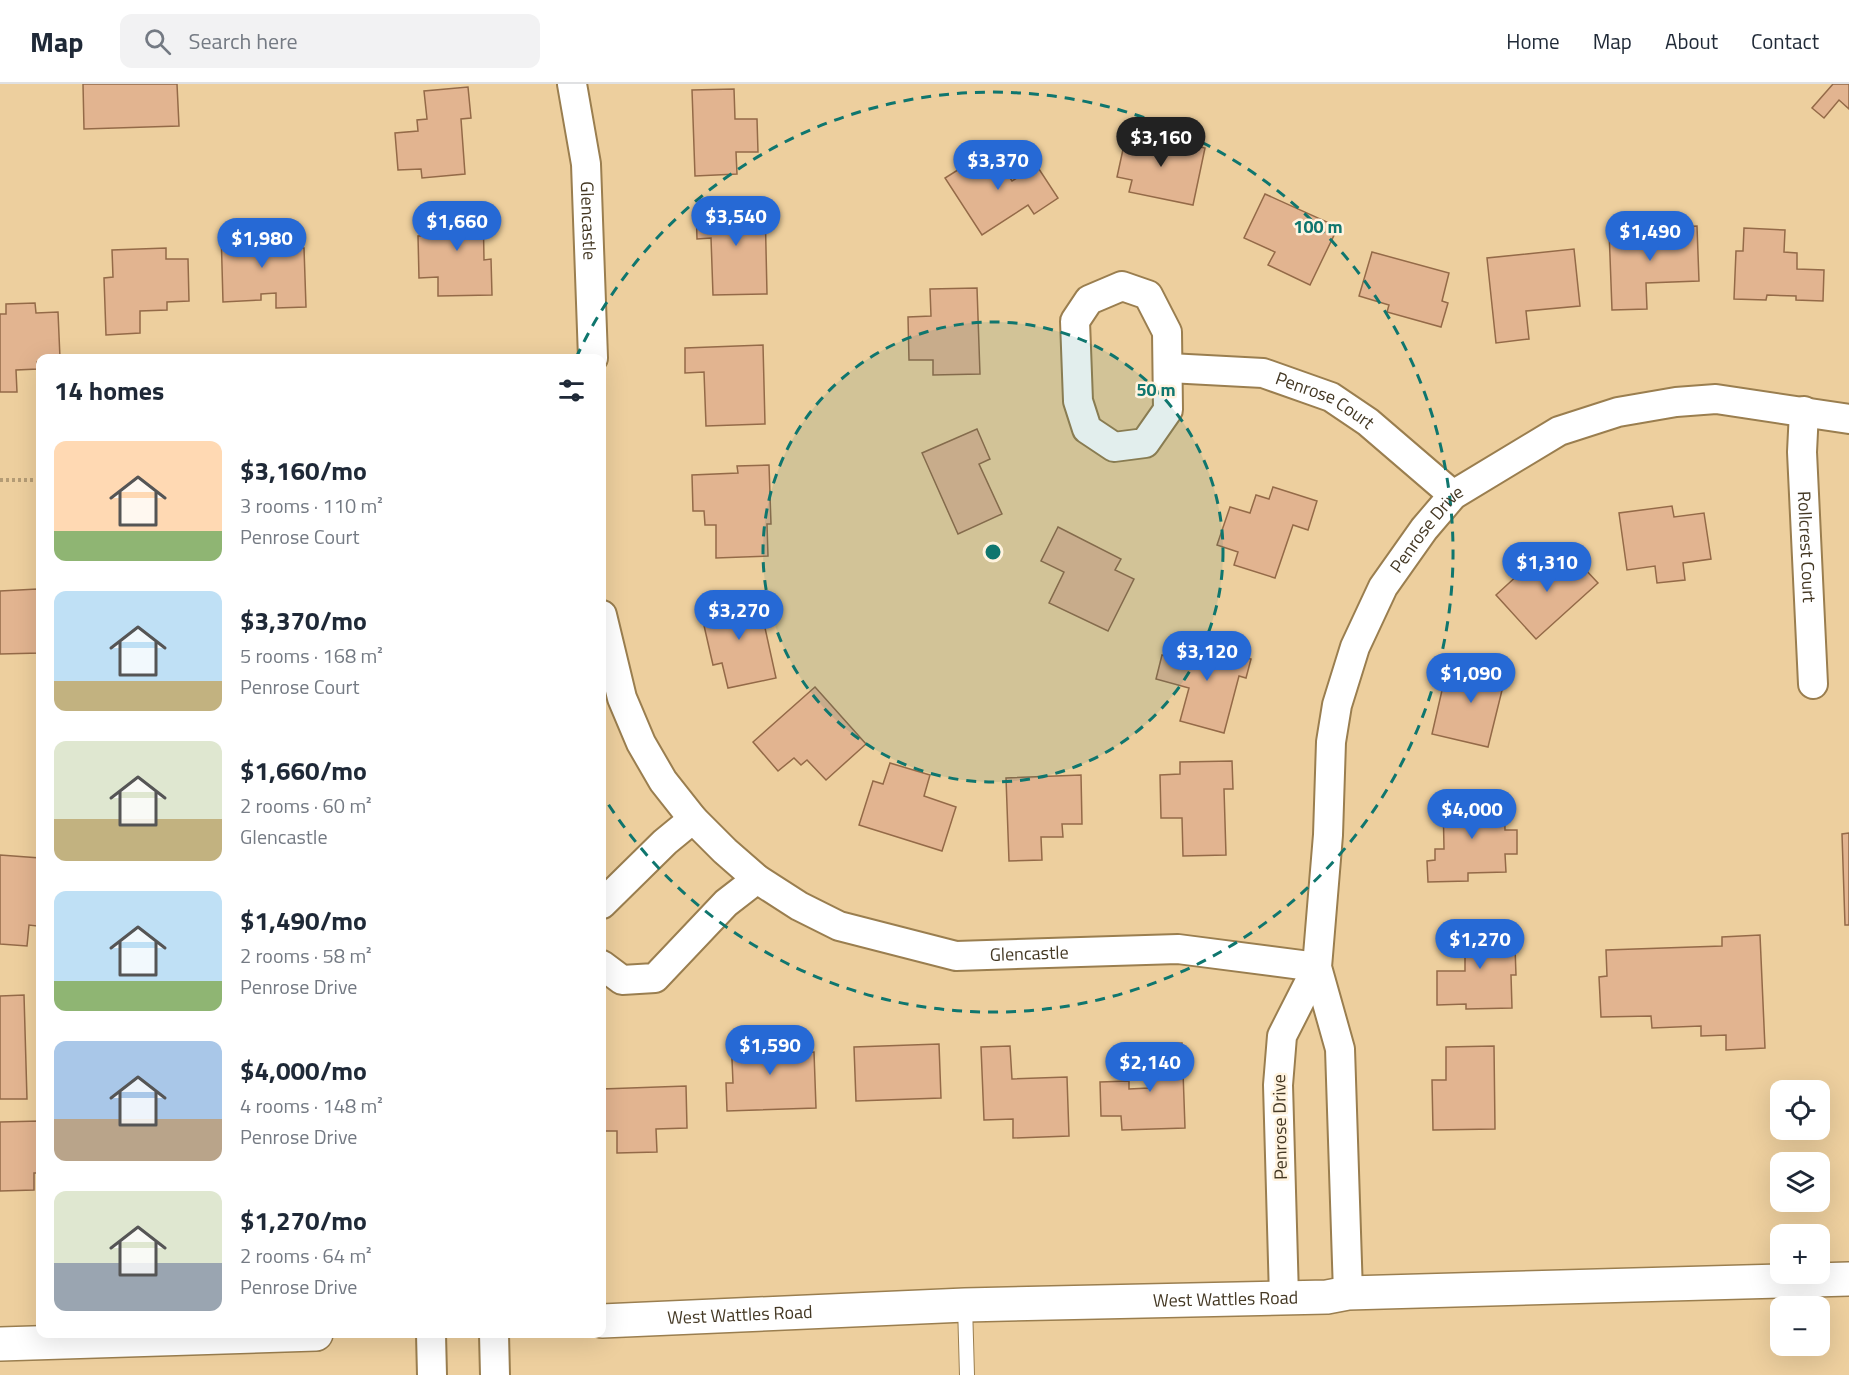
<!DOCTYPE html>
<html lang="en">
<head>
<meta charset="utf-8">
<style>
	body { margin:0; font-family:"Titillium Web",sans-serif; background:#f2f2f3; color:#1f2937; height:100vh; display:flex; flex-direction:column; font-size:22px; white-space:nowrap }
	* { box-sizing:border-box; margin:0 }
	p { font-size:20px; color:#747a83 }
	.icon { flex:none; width:33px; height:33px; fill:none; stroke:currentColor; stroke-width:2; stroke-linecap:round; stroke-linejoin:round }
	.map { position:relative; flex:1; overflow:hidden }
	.side { position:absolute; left:36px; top:270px; width:570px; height:984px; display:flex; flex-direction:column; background:#fff; border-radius:12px; box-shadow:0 6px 24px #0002 }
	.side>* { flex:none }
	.fabs { position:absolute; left:1770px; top:996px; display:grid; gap:12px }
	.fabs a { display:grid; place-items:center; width:60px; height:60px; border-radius:12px; background:#fff; box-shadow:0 6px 24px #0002; font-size:30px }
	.price { position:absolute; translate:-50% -51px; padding:0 14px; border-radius:21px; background:#2669d5; color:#fff; font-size:20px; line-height:39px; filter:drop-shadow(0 2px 3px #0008) }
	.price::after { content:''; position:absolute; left:50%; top:36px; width:18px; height:14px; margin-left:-9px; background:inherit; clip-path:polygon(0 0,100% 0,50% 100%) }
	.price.selected { background:#222; color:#fff }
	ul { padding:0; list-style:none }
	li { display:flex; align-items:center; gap:18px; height:150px; padding:0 18px }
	li span { display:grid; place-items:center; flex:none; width:168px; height:120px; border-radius:12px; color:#555 }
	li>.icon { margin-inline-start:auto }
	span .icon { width:72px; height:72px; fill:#fffc; stroke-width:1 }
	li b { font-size:26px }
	h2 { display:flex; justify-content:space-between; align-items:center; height:72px; padding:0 18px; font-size:26px }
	header { display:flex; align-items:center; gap:36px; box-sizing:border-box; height:84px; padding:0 30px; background:#fff; border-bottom:2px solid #e0e1e3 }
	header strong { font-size:28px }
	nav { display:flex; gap:33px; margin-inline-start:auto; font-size:21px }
	.search { width:420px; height:54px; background:#f2f2f3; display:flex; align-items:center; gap:15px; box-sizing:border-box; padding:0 21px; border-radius:12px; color:#747a83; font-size:22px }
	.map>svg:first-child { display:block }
</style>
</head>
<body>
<header>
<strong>Map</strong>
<div class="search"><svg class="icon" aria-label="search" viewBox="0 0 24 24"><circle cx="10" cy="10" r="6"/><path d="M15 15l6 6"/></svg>Search here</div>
<nav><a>Home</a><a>Map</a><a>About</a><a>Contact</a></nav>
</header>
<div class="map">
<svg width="1849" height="1291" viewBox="0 0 1849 1291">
	<rect width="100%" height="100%" fill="#edcf9e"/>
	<g fill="#e2b490" stroke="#946a48" stroke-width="1.5">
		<polygon points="83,0 177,0 179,42 84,45"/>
		<polygon points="1833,0 1849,0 1849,25 1839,16 1824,34 1812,24"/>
		<polygon points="468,3 471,34 461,35 465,90 422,94 421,85 398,86 395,49 418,47 417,36 427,35 424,7"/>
		<polygon points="734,5 735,35 757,35 758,68 736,68 737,90 695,92 692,6"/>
		<polygon points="1127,47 1205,64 1193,121 1129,108 1132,96 1117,93"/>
		<polygon points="991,65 1012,97 1037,82 1058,114 1034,130 1028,121 982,151 945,94"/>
		<polygon points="1265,110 1338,143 1310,201 1268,181 1275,168 1244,154"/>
		<polygon points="483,119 484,176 491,175 492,211 438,212 438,193 419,194 418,152 437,151 436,120"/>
		<polygon points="765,120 767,210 713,211 711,154 697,155 696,122"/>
		<polygon points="1697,142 1699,197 1646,199 1647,225 1612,226 1609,146"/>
		<polygon points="1744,144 1785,146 1784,168 1797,169 1797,185 1824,186 1823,217 1796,216 1796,212 1767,211 1766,216 1734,215 1736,167 1743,167"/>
		<polygon points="269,145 270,158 285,157 285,164 304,164 306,223 276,224 276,209 261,210 261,216 223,218 221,146"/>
		<polygon points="166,164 166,175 188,175 189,217 167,218 167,226 140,227 140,249 106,251 104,194 113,193 112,166"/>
		<polygon points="1574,165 1580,222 1526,227 1529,255 1496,259 1487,174"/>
		<polygon points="1372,168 1449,189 1442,217 1448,219 1441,243 1387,228 1389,221 1359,212"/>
		<polygon points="977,204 980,290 933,291 933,276 909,276 908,233 931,232 930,205"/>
		<polygon points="35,219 36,229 58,228 60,274 40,274 40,278 37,278 38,285 16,286 17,308 0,308 0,230 6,230 6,220"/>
		<polygon points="763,261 765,340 706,342 704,288 685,289 685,264"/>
		<polygon points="977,345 990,375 979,380 1002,430 958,450 922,369"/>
		<polygon points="769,381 771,440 767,440 768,472 716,474 716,441 705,441 704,427 693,427 692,391 738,389 737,382"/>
		<polygon points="1273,403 1317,417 1308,446 1293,441 1275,494 1234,481 1238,468 1217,461 1230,423 1250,429 1256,411 1269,415"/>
		<polygon points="1672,422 1674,433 1704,429 1711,475 1683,479 1685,496 1657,499 1655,482 1627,486 1619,429"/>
		<polygon points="1058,443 1121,475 1115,486 1134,495 1108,547 1049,519 1064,488 1041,477"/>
		<polygon points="1567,466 1598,499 1536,555 1496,511 1532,478 1542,489"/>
		<polygon points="37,505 38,516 40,516 40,569 0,570 0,507"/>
		<polygon points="758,512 776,594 728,604 722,579 713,581 700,524"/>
		<polygon points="1203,550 1237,559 1234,571 1251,575 1246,594 1239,592 1224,649 1180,637 1189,604 1156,595 1162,571 1195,580"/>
		<polygon points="1463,575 1507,586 1488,663 1432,650 1443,602 1456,605"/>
		<polygon points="815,603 866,660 826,696 807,676 801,681 794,674 778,687 753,658"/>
		<polygon points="1232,677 1233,705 1224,705 1226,771 1183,772 1182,734 1161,734 1160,691 1180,690 1180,678"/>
		<polygon points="890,679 930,691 924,712 956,723 942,767 859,741 873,697 883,700"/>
		<polygon points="1081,691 1082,740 1062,740 1063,753 1041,753 1042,776 1009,777 1006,694"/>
		<polygon points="1504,714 1505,746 1517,746 1517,770 1505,770 1506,788 1468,789 1468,797 1428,798 1427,777 1435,776 1435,765 1444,765 1443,715"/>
		<polygon points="1849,749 1849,841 1845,841 1842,750"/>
		<polygon points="0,771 40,774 37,842 29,841 27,862 0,860"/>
		<polygon points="1507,841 1507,864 1515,863 1516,891 1511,891 1512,924 1466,925 1466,920 1437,921 1437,887 1465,887 1465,872 1458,872 1457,842"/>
		<polygon points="1760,851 1765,964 1726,966 1726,951 1701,952 1701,942 1652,944 1651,932 1601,933 1599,893 1607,892 1606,866 1722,862 1722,853"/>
		<polygon points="24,911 27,1015 0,1015 0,912"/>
		<polygon points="766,951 766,962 797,961 797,969 814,968 816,1024 727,1027 726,999 733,999 731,952"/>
		<polygon points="1182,959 1185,1044 1122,1046 1121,1032 1101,1032 1100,998 1129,997 1129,1005 1149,1004 1148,960"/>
		<polygon points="939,960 941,1014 856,1017 854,963"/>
		<polygon points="1010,962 1012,995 1067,993 1069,1052 1013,1054 1013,1035 984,1036 981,963"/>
		<polygon points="1494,962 1495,1045 1433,1046 1432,996 1446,996 1446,963"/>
		<polygon points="686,1002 687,1044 656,1045 657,1068 617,1069 617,1047 602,1047 602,1005"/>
		<polygon points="40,1037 40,1089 34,1089 34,1106 0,1107 0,1038"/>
	</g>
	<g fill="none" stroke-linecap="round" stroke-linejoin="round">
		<defs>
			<polyline id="service" points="965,1221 967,1291"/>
			<g id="minor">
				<path id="s1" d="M572,0L586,80L593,274"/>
				<polygon points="1122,202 1148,211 1167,248 1168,326 1145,359 1114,363 1087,345 1078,317 1075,237 1089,216"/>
				<path id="s2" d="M1169,284L1263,289L1331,313L1368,338L1453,411"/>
				<path id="s3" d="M1804,327L1802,368L1813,600"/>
				<path id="s4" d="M602,531L622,614L641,659L663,697L693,735L725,767L757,795L799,822L839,842L956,872L1178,865L1317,883"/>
				<polyline points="602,820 665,758 693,735"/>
				<polyline points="602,881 622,896 655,894 726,819 757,795"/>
				<path id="s5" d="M1348,1209L1340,965L1317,883L1328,751L1331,658L1337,621L1355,563L1383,503L1424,445L1453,411L1559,347L1618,328L1676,318L1716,315L1849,335"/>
				<polyline points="1284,1213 1278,1001 1282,952 1317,883"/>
				<polyline points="431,1250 432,1291"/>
				<polyline points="494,1250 495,1291"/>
			</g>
			<g id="tertiary">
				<path id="s6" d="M602,1237L965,1221L1327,1213L1348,1209L1849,1195"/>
				<polyline points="0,1260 316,1250"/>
			</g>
		</defs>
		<use href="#service" stroke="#9a7e4f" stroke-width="16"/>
		<use href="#minor" stroke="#9a7e4f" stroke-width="32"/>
		<use href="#tertiary" stroke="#9a7e4f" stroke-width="36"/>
		<polyline stroke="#b49c75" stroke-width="4" stroke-dasharray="3 3" stroke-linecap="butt" points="0,396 40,396"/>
		<use href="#service" stroke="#fff" stroke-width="14"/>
		<use href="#minor" stroke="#fff" stroke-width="28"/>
		<use href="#tertiary" stroke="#fff" stroke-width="33"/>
	</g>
	<circle cx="993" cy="468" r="230" fill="#0f766e" fill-opacity=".12"/>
	<g fill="none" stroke="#0f766e" stroke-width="3" stroke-dasharray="10 8">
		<circle cx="993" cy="468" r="230"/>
		<path d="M576 274A460 460 0 1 1 603 712"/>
	</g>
	<g text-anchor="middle" stroke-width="5" stroke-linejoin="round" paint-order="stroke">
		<g font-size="18" fill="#443824" stroke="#fff3df">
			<text dy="6" stroke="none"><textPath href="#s1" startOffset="138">Glencastle</textPath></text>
			<text dy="6" stroke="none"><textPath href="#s2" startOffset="162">Penrose Court</textPath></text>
			<text dy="6" stroke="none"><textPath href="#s5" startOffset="792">Penrose Drive</textPath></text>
			<text dy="6" stroke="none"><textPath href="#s3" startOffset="136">Rollcrest Court</textPath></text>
			<text dy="6" stroke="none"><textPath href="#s4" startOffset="603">Glencastle</textPath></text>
			<text transform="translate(1280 1043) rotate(-91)" y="6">Penrose Drive</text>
			<text dy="6" stroke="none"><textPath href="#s6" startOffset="624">West Wattles Road</textPath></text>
			<text dy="6" stroke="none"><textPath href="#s6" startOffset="138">West Wattles Road</textPath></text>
		</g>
	</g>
	<circle cx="993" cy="468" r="9" fill="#0f766e" stroke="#fff3df" stroke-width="3"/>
	<g font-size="18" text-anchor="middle" font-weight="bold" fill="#0f766e" stroke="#fff3df" stroke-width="5" stroke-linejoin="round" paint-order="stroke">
		<text x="1318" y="149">100 m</text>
		<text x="1156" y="312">50 m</text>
	</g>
</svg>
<div class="fabs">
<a><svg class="icon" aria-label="locate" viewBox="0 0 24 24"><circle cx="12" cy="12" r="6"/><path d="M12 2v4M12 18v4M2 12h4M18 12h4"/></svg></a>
<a><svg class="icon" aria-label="layers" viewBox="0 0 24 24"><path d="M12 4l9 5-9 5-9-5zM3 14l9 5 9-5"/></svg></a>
<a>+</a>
<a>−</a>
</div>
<b class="price selected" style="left:1161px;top:84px">$3,160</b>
<b class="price" style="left:998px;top:107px">$3,370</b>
<b class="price" style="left:736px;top:163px">$3,540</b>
<b class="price" style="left:457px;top:168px">$1,660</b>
<b class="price" style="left:1650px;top:178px">$1,490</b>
<b class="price" style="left:262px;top:185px">$1,980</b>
<b class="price" style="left:1547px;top:509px">$1,310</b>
<b class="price" style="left:739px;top:557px">$3,270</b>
<b class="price" style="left:1207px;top:598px">$3,120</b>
<b class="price" style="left:1471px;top:620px">$1,090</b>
<b class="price" style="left:1472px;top:756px">$4,000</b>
<b class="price" style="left:1480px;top:886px">$1,270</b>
<b class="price" style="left:770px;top:992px">$1,590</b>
<b class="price" style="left:1150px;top:1009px">$2,140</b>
<section class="side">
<h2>14 homes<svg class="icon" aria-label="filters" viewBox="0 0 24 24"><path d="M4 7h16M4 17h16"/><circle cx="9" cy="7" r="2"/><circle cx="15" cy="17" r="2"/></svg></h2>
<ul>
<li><span style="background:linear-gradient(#ffd9b3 75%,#8fb573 0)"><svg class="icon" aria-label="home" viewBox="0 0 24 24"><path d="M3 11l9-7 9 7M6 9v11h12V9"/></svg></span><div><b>$3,160/mo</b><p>3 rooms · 110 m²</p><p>Penrose Court</p></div></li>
<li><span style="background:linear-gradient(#bfe0f5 75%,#c2b280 0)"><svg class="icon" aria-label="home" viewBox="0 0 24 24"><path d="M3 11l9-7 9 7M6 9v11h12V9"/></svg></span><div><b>$3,370/mo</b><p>5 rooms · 168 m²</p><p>Penrose Court</p></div></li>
<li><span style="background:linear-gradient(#dfe7d0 65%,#c2b280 0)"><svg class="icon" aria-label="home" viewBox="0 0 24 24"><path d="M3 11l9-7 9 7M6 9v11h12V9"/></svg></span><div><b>$1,660/mo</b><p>2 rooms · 60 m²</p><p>Glencastle</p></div></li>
<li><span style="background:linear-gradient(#bfe0f5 75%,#8fb573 0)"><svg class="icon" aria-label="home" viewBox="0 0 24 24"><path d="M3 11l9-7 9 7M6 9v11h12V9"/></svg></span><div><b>$1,490/mo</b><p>2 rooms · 58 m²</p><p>Penrose Drive</p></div></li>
<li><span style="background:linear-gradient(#a9c7e8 65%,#b9a48a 0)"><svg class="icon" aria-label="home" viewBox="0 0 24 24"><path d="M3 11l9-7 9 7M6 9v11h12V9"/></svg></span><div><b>$4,000/mo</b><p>4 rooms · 148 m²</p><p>Penrose Drive</p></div></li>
<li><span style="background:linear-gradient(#dfe7d0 60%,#9aa5b1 0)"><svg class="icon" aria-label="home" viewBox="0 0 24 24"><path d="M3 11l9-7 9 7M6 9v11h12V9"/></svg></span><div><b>$1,270/mo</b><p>2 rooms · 64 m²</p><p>Penrose Drive</p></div></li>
</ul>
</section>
</div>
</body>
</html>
